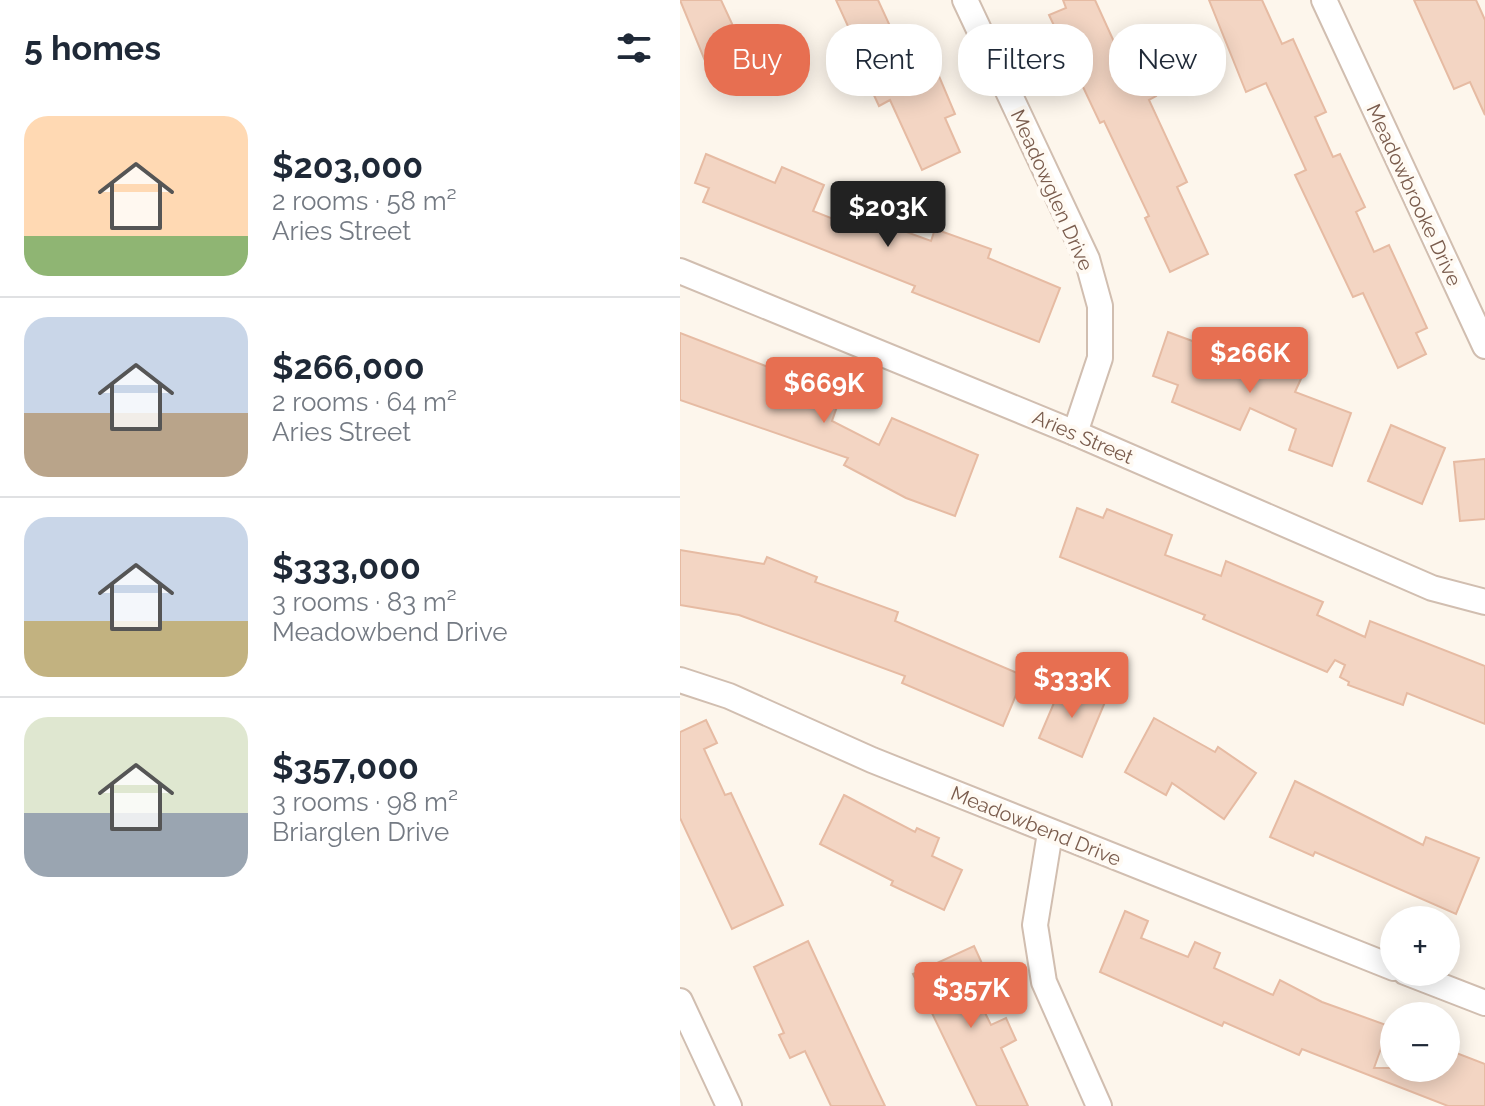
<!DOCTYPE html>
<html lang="en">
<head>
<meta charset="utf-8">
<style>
	body { margin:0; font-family:Raleway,sans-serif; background:#f2f2f3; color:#1f2937; height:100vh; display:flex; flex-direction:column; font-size:30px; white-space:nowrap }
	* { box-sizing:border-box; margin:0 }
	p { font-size:26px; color:#747a83 }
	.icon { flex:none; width:44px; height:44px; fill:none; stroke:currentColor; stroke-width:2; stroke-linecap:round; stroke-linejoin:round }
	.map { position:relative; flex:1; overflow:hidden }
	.drawer { display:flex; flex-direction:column; background:#fff; width:680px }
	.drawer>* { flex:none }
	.hud { position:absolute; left:24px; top:24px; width:660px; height:72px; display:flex; gap:16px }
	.fabs { position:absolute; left:700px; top:906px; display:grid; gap:16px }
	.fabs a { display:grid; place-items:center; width:80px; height:80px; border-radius:50%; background:#fff; box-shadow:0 4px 20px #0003; font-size:40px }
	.price { position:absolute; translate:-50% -68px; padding:0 18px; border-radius:8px; background:#e76f51; color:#fff; font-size:26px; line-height:52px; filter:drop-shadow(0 2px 4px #0008) }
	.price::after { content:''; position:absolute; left:50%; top:48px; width:24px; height:18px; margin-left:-12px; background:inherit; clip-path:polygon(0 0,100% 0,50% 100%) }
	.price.current { background:#222; color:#fff }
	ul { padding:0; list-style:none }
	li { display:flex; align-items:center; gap:24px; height:200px; padding:0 24px }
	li+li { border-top:2px solid #e0e1e3 }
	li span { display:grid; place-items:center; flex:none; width:224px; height:160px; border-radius:24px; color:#555 }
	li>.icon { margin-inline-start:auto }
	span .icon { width:96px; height:96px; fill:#fffc; stroke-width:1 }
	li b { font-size:34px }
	h2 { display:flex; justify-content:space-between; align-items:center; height:96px; padding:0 24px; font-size:34px }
	.tag { padding:0 28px; border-radius:32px; background:#fff; box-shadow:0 4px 20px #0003; font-size:28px; line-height:72px }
	.tag.current { background:#e76f51; color:#fff }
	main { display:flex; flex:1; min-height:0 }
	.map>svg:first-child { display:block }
</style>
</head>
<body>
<main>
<section class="drawer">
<h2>5 homes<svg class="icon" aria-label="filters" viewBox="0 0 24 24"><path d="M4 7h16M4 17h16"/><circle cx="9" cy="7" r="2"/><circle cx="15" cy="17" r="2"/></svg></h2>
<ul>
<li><span style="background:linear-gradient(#ffd9b3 75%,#8fb573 0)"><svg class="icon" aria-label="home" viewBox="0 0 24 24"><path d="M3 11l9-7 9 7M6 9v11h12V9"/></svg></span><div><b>$203,000</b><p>2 rooms · 58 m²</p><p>Aries Street</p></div></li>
<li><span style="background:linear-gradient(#c9d6e8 60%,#b9a48a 0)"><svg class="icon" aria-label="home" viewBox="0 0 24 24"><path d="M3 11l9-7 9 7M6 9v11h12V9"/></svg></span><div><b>$266,000</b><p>2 rooms · 64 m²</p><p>Aries Street</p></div></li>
<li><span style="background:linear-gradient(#c9d6e8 65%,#c2b280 0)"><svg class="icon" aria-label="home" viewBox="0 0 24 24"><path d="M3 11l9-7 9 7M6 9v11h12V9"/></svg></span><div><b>$333,000</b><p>3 rooms · 83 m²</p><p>Meadowbend Drive</p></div></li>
<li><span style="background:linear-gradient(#dfe7d0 60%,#9aa5b1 0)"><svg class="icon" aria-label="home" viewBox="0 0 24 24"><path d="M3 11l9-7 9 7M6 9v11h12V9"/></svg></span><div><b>$357,000</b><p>3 rooms · 98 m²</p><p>Briarglen Drive</p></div></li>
</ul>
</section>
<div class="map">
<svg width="805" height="1106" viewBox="0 0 805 1106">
	<rect width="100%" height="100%" fill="#fdf6ec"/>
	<g fill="#f3d5c3" stroke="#e6bba3" stroke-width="2">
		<polygon points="0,0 41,0 67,56 30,73"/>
		<polygon points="156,0 198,0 226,61 248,50 275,114 265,118 280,152 242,170 210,100 199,106 173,50 178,48"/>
		<polygon points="383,0 415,0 440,55 454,49 476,96 469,100 507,182 497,187 528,254 490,272 465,218 469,216 424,121 420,123 369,15 386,8"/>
		<polygon points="529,0 582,0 602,44 613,39 646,112 635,117 653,157 660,154 685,207 676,212 694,252 709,245 747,328 736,333 746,354 718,368 683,293 673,297 615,175 626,170 586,83 566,92"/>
		<polygon points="734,0 796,0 805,20 805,115 790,82 774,89"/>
		<polygon points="26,154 95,183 102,167 144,185 133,211 186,232 191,219 251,241 255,229 311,249 308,258 380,288 359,342 232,292 235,286 23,202 29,188 15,183"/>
		<polygon points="488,332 561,359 564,353 604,370 607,363 625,370 615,392 671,413 652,466 609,450 616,429 570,408 560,430 492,402 498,385 473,376"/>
		<polygon points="0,333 161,395 152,421 199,445 212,418 298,455 275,516 226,498 164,465 168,458 0,400"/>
		<polygon points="711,425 765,448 742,504 688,481"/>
		<polygon points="805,459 805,519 780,521 774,462"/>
		<polygon points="397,508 423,518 427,509 492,535 485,555 541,576 546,561 643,602 637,615 685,637 690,621 805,666 805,724 727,693 723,705 668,685 669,682 660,677 665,665 655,660 647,672 523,619 525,615 380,557"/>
		<polygon points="0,550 84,564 87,557 137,577 135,582 218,612 215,621 344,676 323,726 222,683 225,676 59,615 0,605"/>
		<polygon points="382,684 425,702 402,757 359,738"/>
		<polygon points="474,718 535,752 538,747 576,773 544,819 492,783 486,795 445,772"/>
		<polygon points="26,720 37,743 24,749 45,795 51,793 103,905 52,929 0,818 0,732"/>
		<polygon points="615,781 743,845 746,837 799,858 776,914 635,852 633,856 590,837"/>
		<polygon points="164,795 235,832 237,828 259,838 252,856 282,870 264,910 211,885 213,881 140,844"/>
		<polygon points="445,911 468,921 461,938 508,957 515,942 540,953 534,968 593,995 600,980 642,1002 709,1026 694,1068 766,1068 766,1049 805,1064 805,1106 768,1106 622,1049 619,1055 544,1022 542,1026 420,972"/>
		<polygon points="128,941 192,1079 205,1106 151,1106 125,1051 110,1058 99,1035 104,1033 74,967"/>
		<polygon points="294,946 305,970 288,978 311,1025 326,1018 336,1040 321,1048 348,1106 297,1106 233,974"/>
	</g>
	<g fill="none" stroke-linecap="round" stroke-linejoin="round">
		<defs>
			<g id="minor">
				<polyline points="285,0 407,259 420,306 420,358 395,433"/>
				<polyline points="644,0 805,346"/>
				<polyline points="0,271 395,433 752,588 805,602"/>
				<polyline points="0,680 49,696 192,760 714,968"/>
				<polyline points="370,833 355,925 364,982 419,1106"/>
				<polyline points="725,972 805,1003"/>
				<polyline points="0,1001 49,1106"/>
			</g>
		</defs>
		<use href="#minor" stroke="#d1beb0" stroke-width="28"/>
		<use href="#minor" stroke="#fff" stroke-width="24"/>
	</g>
	<g text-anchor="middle" stroke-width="8" stroke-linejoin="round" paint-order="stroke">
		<g font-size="20" fill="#7a5c4d" stroke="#fffaf3">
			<text transform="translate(372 190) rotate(66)" y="7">Meadowglen Drive</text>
			<text transform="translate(734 195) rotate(65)" y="7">Meadowbrooke Drive</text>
			<text transform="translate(403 437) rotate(23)" y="7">Aries Street</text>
			<text transform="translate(356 826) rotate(22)" y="7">Meadowbend Drive</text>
		</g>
	</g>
</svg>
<div class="fabs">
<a>+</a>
<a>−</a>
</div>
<b class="price current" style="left:208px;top:249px">$203K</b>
<b class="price" style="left:570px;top:395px">$266K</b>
<b class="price" style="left:144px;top:425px">$669K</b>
<b class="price" style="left:392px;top:720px">$333K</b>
<b class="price" style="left:291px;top:1030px">$357K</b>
<div class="hud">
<a class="tag current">Buy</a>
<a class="tag">Rent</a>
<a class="tag">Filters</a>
<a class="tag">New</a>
</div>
</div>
</main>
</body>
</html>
